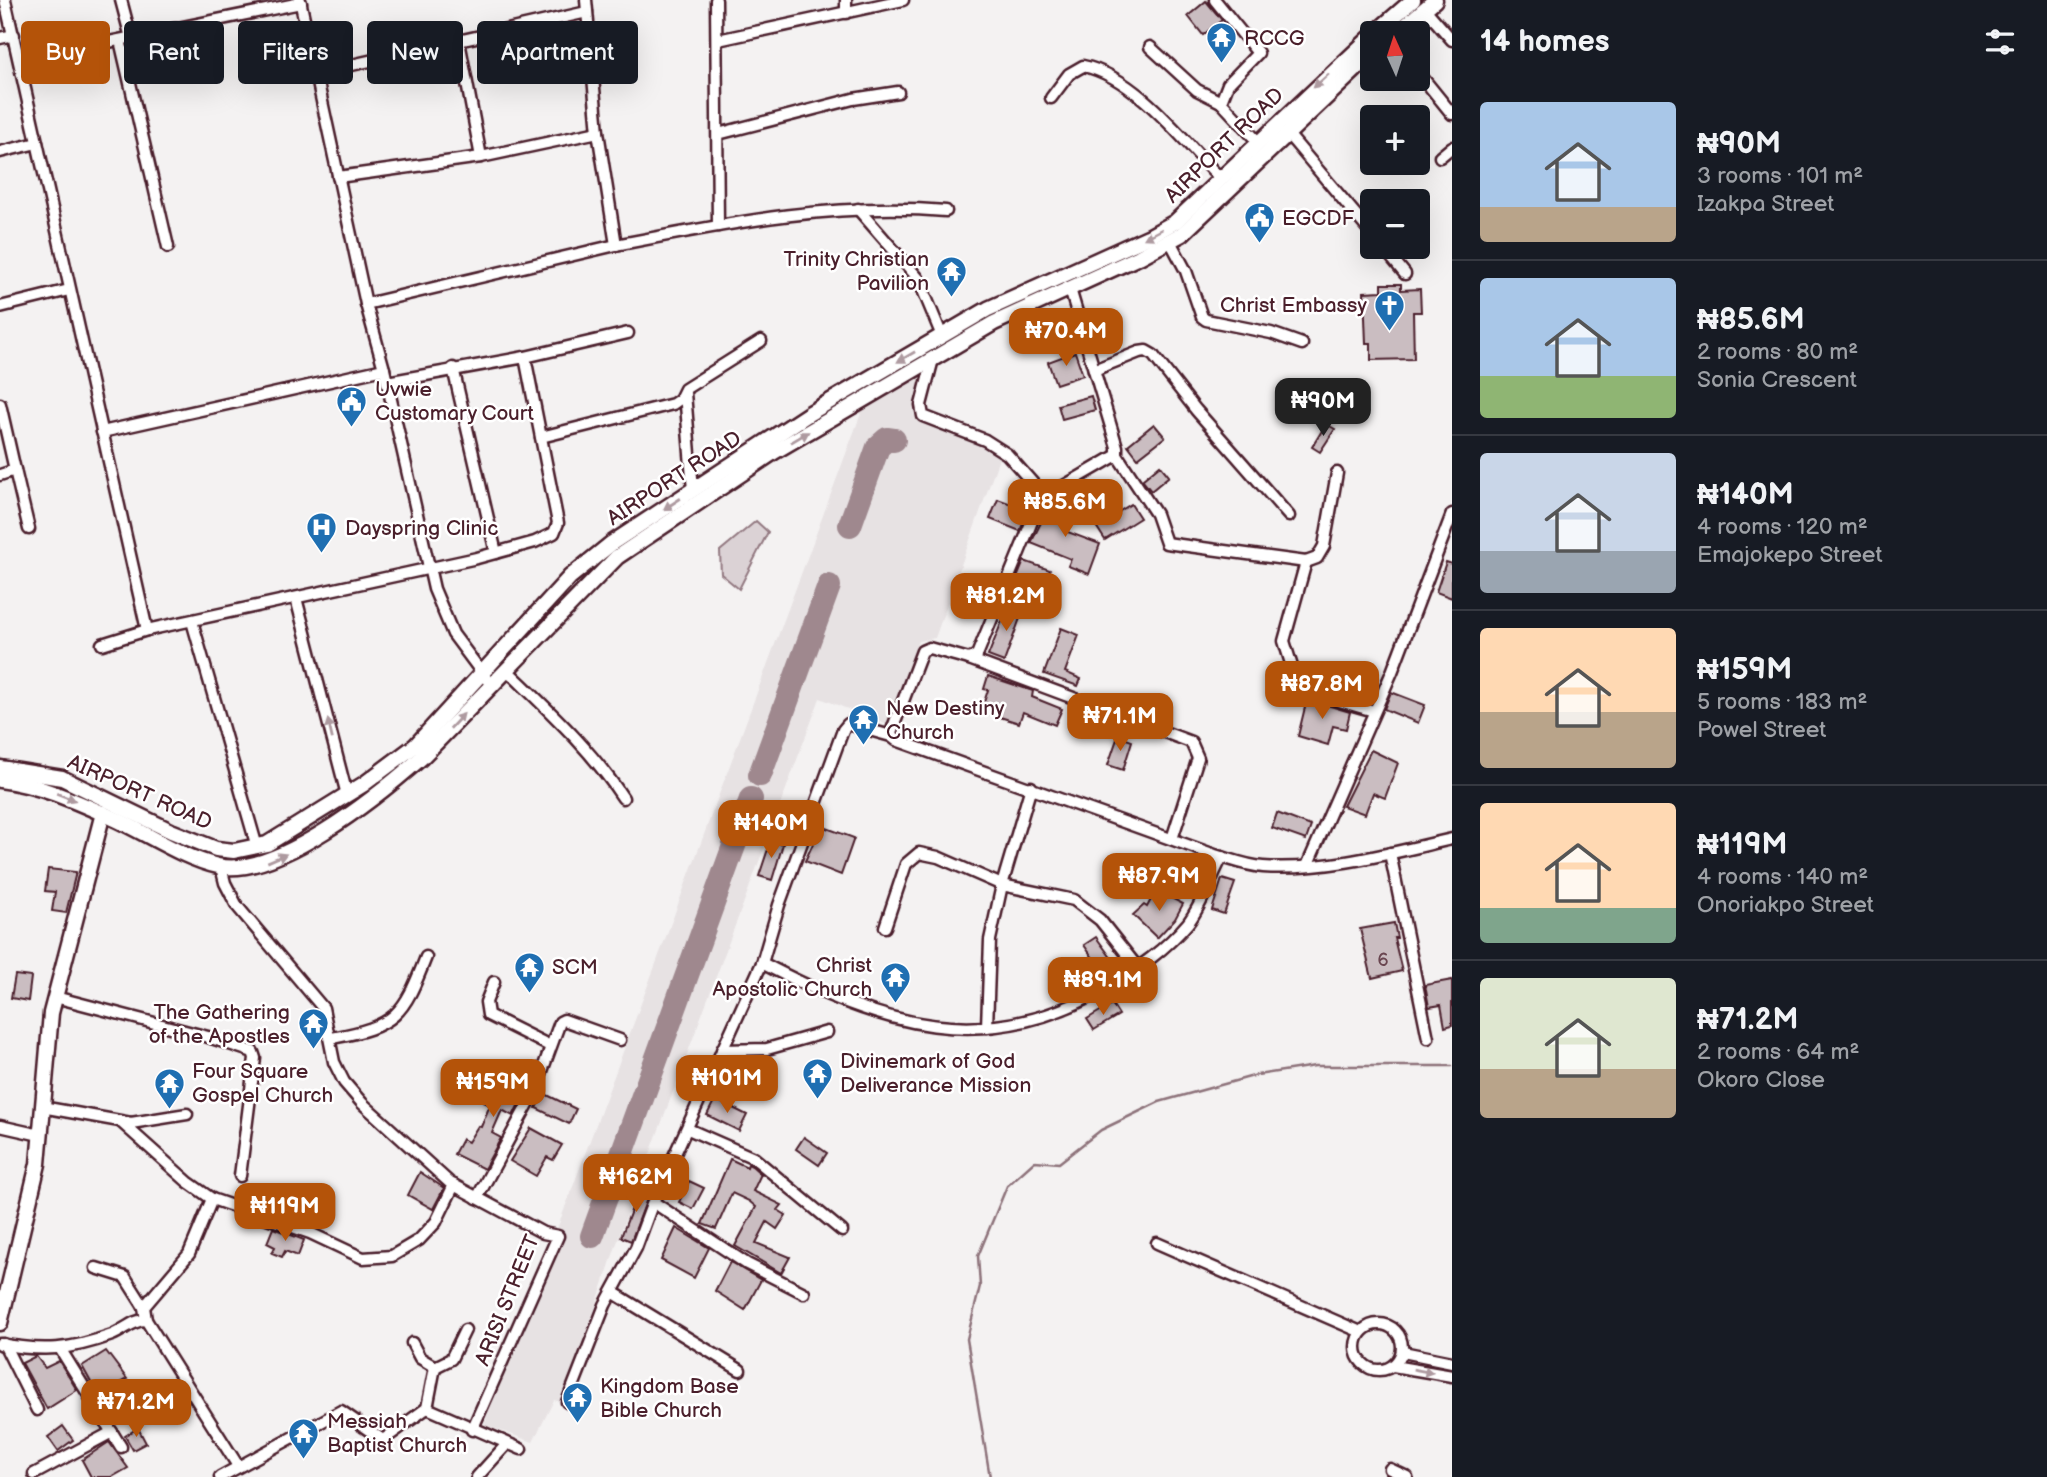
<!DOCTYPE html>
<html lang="en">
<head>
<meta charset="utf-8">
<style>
	body { margin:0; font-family:"Balsamiq Sans",sans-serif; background:#242831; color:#f1f3f6; height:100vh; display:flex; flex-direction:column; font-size:26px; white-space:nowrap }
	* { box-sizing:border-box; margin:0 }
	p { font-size:23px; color:#9ea1a6 }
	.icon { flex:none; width:38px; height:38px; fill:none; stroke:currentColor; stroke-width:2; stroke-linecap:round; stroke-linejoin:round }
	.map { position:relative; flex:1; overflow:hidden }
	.details { display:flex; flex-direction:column; background:#171b24; width:595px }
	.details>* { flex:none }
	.top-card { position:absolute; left:21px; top:21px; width:665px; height:63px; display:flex; gap:14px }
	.needle { width:46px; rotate:357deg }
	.fabs { position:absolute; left:1360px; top:21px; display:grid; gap:14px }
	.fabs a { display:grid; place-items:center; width:70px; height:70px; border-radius:7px; background:#171b24; box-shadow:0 7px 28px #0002; font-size:35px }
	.price { position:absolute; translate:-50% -60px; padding:0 16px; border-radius:14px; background:#b45309; color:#fff; font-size:23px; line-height:46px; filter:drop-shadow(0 2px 4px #0008) }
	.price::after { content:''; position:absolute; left:50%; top:42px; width:21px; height:16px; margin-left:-10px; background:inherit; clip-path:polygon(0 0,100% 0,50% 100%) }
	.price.selected { background:#222; color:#fff }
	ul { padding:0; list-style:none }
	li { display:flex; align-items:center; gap:21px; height:175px; padding:0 28px }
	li+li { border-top:2px solid #363941 }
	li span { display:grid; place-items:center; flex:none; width:196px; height:140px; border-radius:7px; color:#555 }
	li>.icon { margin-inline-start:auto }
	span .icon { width:84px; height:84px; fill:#fffc; stroke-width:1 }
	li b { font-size:30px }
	h2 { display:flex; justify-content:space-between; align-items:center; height:84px; padding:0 28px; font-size:30px }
	.pill { padding:0 24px; border-radius:7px; background:#171b24; box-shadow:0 7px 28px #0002; font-size:24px; line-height:63px }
	.pill.selected { background:#b45309; color:#fff }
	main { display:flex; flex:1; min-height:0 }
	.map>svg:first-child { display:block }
</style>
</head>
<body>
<main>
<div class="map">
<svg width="1452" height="1477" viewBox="0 0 1452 1477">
	<rect width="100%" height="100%" fill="#f4f2f2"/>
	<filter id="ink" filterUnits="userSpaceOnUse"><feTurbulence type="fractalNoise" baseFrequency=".0143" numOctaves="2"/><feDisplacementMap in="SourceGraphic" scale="14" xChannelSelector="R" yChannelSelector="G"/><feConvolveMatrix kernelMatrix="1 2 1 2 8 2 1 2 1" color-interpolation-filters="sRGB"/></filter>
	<g filter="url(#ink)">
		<polygon fill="#e7e2e3" points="925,373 913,406 915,417 1002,450 935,638 918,641 888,725 820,698 620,1234 563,1403 554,1400 533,1442 484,1425 863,408"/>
		<polygon fill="#dbd2d5" stroke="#927880" stroke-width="2" points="756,521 768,532 739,589 721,574 720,551"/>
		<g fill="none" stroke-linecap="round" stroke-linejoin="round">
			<polyline stroke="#8d727a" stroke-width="2.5" points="990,1477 967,1339 980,1286 978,1256 1007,1186 1035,1161 1059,1163 1101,1130 1159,1102 1257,1075 1315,1066 1452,1066"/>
			<g stroke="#9f888e" stroke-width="24">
				<polyline points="850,525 878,447 887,439 894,440"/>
				<polyline points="760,775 829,586"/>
				<polyline points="592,1236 751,799"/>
			</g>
		</g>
		<g fill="#cabdc1" stroke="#4a1f2b" stroke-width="2">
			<polygon points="1206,1 1222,20 1203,35 1188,16"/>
			<polygon points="1382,284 1401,284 1401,290 1420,289 1421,312 1413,312 1414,359 1371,360 1371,343 1366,343 1364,292 1382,291"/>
			<polygon points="1075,352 1083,375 1056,384 1048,362"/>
			<polygon points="1091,396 1095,410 1062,419 1058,405"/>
			<polygon points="1154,424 1165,437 1138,458 1128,445"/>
			<polygon points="1326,424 1335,429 1320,452 1312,447"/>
			<polygon points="1160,465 1169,476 1151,491 1142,480"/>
			<polygon points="1034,496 1020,531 990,519 998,499 1022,508"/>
			<polygon points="1051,502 1074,513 1065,531 1100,544 1089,574 1068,566 1071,559 1031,543"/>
			<polygon points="1131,504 1140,518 1105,540 1096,526"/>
			<polygon points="1024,561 1050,570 1046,582 1032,577 1026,595 1012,590"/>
			<polygon points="1446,562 1452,564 1452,598 1436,592"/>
			<polygon points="1009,604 1023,610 1004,662 988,656"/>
			<polygon points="1061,628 1079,635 1065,672 1081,679 1078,686 1044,674"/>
			<polygon points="988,676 1033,691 1032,697 1062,709 1055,725 1023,712 1019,723 981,711 988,690 984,689"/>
			<polygon points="1391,692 1425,705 1418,723 1384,709"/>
			<polygon points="1307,699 1350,712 1346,729 1333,726 1328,745 1298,736"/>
			<polygon points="1118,736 1132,741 1123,770 1108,765"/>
			<polygon points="1371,750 1398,763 1385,798 1373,793 1365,814 1343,806"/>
			<polygon points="1277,813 1311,826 1306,840 1272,828"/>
			<polygon points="821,826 854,838 841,875 805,861"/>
			<polygon points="771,840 783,844 772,880 759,876"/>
			<polygon points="48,869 76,872 66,913 52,911 55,892 45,891"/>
			<polygon points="1222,879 1235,883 1224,914 1212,910"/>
			<polygon points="1156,890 1183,904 1175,919 1157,938 1133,915 1144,905 1147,907"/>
			<polygon points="1394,923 1397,938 1394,938 1402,971 1372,978 1360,929"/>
			<polygon points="1096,937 1120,970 1107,978 1084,945"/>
			<polygon points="15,975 31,977 28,1001 11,998"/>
			<polygon points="1452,980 1452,1025 1445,1027 1441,1005 1429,1007 1425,985"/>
			<polygon points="1112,1004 1119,1015 1094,1030 1087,1019"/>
			<polygon points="501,1070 529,1084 513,1116 502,1110 492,1133 501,1138 484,1169 454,1154 462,1139 468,1142 478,1126 481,1127 490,1105 484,1102"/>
			<polygon points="543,1093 576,1109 569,1124 536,1108"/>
			<polygon points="715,1099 747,1115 739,1131 707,1115"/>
			<polygon points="531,1128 562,1145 553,1160 547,1157 536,1176 510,1161"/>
			<polygon points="804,1137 827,1153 819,1165 796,1149"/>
			<polygon points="730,1159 747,1167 748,1164 752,1166 761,1174 753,1191 782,1205 778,1210 786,1215 777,1229 767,1222 756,1243 790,1257 781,1273 735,1246 756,1207 749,1201 732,1193 716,1229 702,1224"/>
			<polygon points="420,1172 444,1188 433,1209 408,1195"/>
			<polygon points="689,1181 704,1188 693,1209 679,1202"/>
			<polygon points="640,1187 650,1191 631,1241 621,1237"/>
			<polygon points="273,1228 304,1240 298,1256 285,1251 282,1257 272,1253 275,1247 267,1243"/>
			<polygon points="676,1228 709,1248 694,1278 661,1260"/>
			<polygon points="730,1262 761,1280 745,1310 715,1291"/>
			<polygon points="106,1351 127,1379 98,1395 82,1366"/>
			<polygon points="36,1356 45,1368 59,1361 77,1390 47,1409 22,1363"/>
			<polygon points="63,1426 73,1440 58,1451 48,1437"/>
			<polygon points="138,1428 146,1443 133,1450 125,1436"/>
			<polygon points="109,1442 128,1468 112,1477 91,1477 82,1460"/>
		</g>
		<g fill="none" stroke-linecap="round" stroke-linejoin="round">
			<defs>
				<g id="street">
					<polyline points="5,0 147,630"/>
					<polyline points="121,0 131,38"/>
					<polyline points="300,0 366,304 384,369 434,589 453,634 491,685"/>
					<path d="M586,0L598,132L616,245C724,224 835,201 946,211"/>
					<polyline points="716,0 718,226"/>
					<polyline points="846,0 846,13"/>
					<polyline points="1215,0 1258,53 1228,84 1221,102 1258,142"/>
					<polyline points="1425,9 1452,40"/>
					<polyline points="0,38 14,35"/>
					<polyline points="120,40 168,247"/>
					<polyline points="718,40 903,0"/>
					<polyline points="459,41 481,157"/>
					<polyline points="1150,47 1197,90 1221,102"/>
					<polyline points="20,60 301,3"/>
					<polyline points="1418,72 1452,114"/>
					<polyline points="316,73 587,12"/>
					<path d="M1051,98L1069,74L1083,66C1135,76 1184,141 1221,179"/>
					<polyline points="1287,133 1372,234"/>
					<polyline points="718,134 853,99 898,92"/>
					<polyline points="0,152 37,143"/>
					<polyline points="1440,157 1452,147"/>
					<polyline points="338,177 481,157 598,132"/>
					<polyline points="858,209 918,278 942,336"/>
					<polyline points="1170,241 1186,271 1202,317 1206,320 1271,333 1302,344"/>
					<polyline points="1383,247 1405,274"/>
					<polyline points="1070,289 1117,447 1117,455 1156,514 1166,543 1306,562 1317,558 1324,546 1337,473"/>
					<polyline points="366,304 616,245"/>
					<polyline points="0,307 69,290"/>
					<polyline points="525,357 628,333"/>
					<polyline points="933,359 921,405 923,416 985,440 1007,454 1045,497"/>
					<polyline points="453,368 496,553"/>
					<polyline points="1094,370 1139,352 1146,351 1153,355 1196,410 1289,516"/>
					<polyline points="685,393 693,490"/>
					<polyline points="0,404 15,470 0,475"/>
					<polyline points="102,432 384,369"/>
					<polyline points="541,437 673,404 680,399 685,389 761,341"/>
					<polyline points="15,470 29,529"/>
					<polyline points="1306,562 1284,641 1298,686 1305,691 1374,711"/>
					<polyline points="296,598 347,795"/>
					<polyline points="192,621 257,847"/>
					<polyline points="102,644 147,630 477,558 535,542 554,533 558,523 525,357 387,382"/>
					<polyline points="969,659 977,655 1039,504 1045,497 1117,455"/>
					<path d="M506,669C548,710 591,749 623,798"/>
					<path d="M1172,839L1198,758L1191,742L969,659L929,648L922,651L892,730L891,736L896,740L1215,855C1230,859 1247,866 1263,867C1327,871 1391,853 1452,839"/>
					<polyline points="1390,853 1428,1038"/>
					<polyline points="1307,866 1392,672 1452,514"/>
					<polyline points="221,867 225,883 237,906 323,1008 334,1062 344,1082 362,1103 450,1183 543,1233 558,1236 472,1430"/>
					<polyline points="885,927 906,864 919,853 938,857 1002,885 1074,900 1100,920 1138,968"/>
					<path d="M762,963C880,1025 987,1060 1109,986C1139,968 1165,950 1188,923C1202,905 1211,877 1222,857"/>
					<polyline points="494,982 486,1002 488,1015 550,1046"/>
					<polyline points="55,997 208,1037 253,1052 255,1058 240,1176"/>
					<polyline points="987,1027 990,940 1002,885 1031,787"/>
					<path d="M332,1038C396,1026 403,1016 426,957"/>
					<polyline points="722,1050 767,1049 827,1032"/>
					<polyline points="42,1107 131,1123 187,1114"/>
					<polyline points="121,1122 188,1182 212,1199 310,1233 363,1258 392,1256 419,1240 436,1222 454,1185"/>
					<polyline points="0,1126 40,1135"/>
					<polyline points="688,1129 754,1158 842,1231"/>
					<polyline points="477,1198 534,1093 560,1022 564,1020 620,1040"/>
					<polyline points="653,1202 747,1264 804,1293"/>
					<polyline points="1157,1243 1361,1332"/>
					<polyline points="96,1268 125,1277 144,1307"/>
					<polyline points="614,1293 740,1370"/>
					<polyline points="146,1320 144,1307 189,1254 212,1199"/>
					<circle cx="1379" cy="1347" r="23"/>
					<path d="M0,1344C44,1352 70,1350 112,1335C123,1331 134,1319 146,1320L238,1466"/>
					<polyline points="4,1344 37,1410"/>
					<polyline points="61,1350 121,1447"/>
					<polyline points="1403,1352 1452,1362"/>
					<polyline points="1393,1366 1452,1376"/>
					<polyline points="435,1367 451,1359 465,1330"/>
					<polyline points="567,1402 605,1305 636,1248 653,1202 762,963 779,905 843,730 848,724 891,736"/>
					<polyline points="427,1408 521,1449"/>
					<polyline points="1390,1469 1407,1477"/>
					<polyline points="34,1474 112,1432"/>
					<polyline points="220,1477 341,1411 383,1440 427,1408 435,1367 420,1358 412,1343"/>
					<polyline points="477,1477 507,1444"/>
				</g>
				<g id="secondary">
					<polyline points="1375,33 1413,0"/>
					<polyline points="1397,33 1435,0"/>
					<polyline points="0,768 62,778 171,831 216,849 234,851 267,844 364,784 416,745 570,577 612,543 810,413 988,309 1148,237 1175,222 1372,36"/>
					<path d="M0,780C40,785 75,801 111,817C147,833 180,857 218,866C276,879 379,795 421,758L617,557L774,452L994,323L1139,257L1182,234L1372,54"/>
					<polyline points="0,1323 38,1164 51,1013 103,813"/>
				</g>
			</defs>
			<use href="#street" stroke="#4a1f2b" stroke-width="15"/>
			<use href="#secondary" stroke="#4a1f2b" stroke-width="19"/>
			<use href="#street" stroke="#fff" stroke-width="10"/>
			<use href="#secondary" stroke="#fff" stroke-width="14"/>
		</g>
		<defs><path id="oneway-solid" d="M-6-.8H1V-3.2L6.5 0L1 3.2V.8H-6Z" transform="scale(1.75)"/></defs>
		<g fill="#ae9aa0">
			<use href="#oneway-solid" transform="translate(1321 81) rotate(138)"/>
			<use href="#oneway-solid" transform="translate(1153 234) rotate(152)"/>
			<use href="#oneway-solid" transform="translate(906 357) rotate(150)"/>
			<use href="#oneway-solid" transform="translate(800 437) rotate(-31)"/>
			<use href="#oneway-solid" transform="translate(672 504) rotate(147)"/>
			<use href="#oneway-solid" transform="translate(457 721) rotate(-47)"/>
			<use href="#oneway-solid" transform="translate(330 729) rotate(-103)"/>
			<use href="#oneway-solid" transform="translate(66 797) rotate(21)"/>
			<use href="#oneway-solid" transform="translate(277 858) rotate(-23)"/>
			<use href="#oneway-solid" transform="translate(1423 1371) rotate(10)"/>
		</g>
	</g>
	<defs>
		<symbol id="temple-pin" viewBox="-11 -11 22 30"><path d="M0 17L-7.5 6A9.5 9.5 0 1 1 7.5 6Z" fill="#1f6fb2" stroke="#fff"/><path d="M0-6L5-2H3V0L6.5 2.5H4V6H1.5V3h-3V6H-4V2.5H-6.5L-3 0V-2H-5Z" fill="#fff"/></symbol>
		<symbol id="civic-pin" viewBox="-11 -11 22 30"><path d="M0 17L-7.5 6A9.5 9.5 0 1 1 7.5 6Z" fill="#1f6fb2" stroke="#fff"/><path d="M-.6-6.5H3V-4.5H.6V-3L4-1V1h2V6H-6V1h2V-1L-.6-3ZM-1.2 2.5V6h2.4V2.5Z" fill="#fff"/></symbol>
		<symbol id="church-pin" viewBox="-11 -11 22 30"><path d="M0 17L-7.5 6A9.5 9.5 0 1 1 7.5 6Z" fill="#1f6fb2" stroke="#fff"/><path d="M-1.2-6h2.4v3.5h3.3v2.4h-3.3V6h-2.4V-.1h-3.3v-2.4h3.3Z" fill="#fff"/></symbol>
		<symbol id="hospital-pin" viewBox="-11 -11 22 30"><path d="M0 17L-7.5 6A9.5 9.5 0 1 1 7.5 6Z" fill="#1f6fb2" stroke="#fff"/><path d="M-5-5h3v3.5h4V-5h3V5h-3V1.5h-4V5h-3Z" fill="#fff"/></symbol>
	</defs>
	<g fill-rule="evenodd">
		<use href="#temple-pin" x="1204" y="20" width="35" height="47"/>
		<use href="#civic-pin" x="1242" y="200" width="35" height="47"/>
		<use href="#temple-pin" x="934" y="254" width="35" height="47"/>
		<use href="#church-pin" x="1372" y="288" width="35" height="47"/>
		<use href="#civic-pin" x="334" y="384" width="35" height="47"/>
		<use href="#hospital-pin" x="304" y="510" width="35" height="47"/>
		<use href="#temple-pin" x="846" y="702" width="35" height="47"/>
		<use href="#temple-pin" x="512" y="950" width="35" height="47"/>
		<use href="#temple-pin" x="878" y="960" width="35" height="47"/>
		<use href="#temple-pin" x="296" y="1006" width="35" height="47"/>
		<use href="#temple-pin" x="800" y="1056" width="35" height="47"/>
		<use href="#temple-pin" x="152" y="1066" width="35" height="47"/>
		<use href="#temple-pin" x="560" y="1380" width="35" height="47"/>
		<use href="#temple-pin" x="286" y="1416" width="35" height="47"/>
	</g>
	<g text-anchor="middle" stroke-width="5" stroke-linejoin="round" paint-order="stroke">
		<g font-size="18" fill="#6a4650">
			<text x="1383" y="966">6</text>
		</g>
		<g font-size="21" fill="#4a1f2b" stroke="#fff" text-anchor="start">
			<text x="1244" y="45">RCCG</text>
			<text x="1282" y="225">EGCDF</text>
			<text x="929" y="266" text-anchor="end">Trinity Christian<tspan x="929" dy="24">Pavilion</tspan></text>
			<text x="1367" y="312" text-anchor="end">Christ Embassy</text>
			<text x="375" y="396">Uvwie<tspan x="375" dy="24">Customary Court</tspan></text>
			<text x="345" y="535">Dayspring Clinic</text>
			<text x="886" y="715">New Destiny<tspan x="886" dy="24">Church</tspan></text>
			<text x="872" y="972" text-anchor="end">Christ<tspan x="872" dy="24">Apostolic Church</tspan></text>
			<text x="552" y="974">SCM</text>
			<text x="290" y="1019" text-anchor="end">The Gathering<tspan x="290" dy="24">of the Apostles</tspan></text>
			<text x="840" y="1068">Divinemark of God<tspan x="840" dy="24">Deliverance Mission</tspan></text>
			<text x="192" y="1078">Four Square<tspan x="192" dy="24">Gospel Church</tspan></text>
			<text x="600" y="1393">Kingdom Base<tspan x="600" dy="24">Bible Church</tspan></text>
			<text x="327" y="1428">Messiah<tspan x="327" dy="24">Baptist Church</tspan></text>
		</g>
		<g font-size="21" fill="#4a1f2b" stroke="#fff">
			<text transform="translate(1224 145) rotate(-44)" y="7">AIRPORT ROAD</text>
			<text transform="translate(674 478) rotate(-33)" y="7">AIRPORT ROAD</text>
			<text transform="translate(140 792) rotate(24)" y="7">AIRPORT ROAD</text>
			<text transform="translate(507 1300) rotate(-68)" y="7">ARISI STREET</text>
		</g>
	</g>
</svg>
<div class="fabs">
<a><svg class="needle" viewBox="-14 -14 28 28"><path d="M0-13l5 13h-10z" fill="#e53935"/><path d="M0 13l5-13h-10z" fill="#9ea1a6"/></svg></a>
<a>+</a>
<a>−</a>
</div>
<b class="price" style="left:1066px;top:368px">₦70.4M</b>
<b class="price selected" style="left:1323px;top:438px">₦90M</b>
<b class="price" style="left:1065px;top:539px">₦85.6M</b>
<b class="price" style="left:1006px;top:633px">₦81.2M</b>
<b class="price" style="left:1322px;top:721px">₦87.8M</b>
<b class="price" style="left:1120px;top:753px">₦71.1M</b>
<b class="price" style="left:771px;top:860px">₦140M</b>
<b class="price" style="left:1159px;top:913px">₦87.9M</b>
<b class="price" style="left:1103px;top:1017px">₦89.1M</b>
<b class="price" style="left:727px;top:1115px">₦101M</b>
<b class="price" style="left:493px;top:1119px">₦159M</b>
<b class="price" style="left:636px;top:1214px">₦162M</b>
<b class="price" style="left:285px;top:1243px">₦119M</b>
<b class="price" style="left:136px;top:1439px">₦71.2M</b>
<div class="top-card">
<a class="pill selected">Buy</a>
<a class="pill">Rent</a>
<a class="pill">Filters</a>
<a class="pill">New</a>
<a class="pill">Apartment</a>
</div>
</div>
<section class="details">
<h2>14 homes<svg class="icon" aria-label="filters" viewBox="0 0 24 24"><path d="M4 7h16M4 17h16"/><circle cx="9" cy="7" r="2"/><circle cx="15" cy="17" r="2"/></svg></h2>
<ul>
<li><span style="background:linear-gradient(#a9c7e8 75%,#b9a48a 0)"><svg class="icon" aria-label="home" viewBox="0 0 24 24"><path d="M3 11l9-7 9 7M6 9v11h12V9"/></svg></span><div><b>₦90M</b><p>3 rooms · 101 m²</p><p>Izakpa Street</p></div></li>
<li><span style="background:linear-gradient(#a9c7e8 70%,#8fb573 0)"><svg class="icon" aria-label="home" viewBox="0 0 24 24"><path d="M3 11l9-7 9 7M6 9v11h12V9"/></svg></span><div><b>₦85.6M</b><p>2 rooms · 80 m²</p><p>Sonia Crescent</p></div></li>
<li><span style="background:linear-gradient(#c9d6e8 70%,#9aa5b1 0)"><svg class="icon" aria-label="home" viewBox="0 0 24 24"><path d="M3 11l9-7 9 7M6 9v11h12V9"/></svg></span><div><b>₦140M</b><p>4 rooms · 120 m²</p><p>Emajokepo Street</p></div></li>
<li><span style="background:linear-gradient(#ffd9b3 60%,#b9a48a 0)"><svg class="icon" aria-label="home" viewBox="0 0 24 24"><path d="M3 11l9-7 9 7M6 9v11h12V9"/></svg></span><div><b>₦159M</b><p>5 rooms · 183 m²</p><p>Powel Street</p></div></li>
<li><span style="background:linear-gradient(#ffd9b3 75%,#7fa58c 0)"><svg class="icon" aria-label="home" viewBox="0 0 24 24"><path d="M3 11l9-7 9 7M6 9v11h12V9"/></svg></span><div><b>₦119M</b><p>4 rooms · 140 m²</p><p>Onoriakpo Street</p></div></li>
<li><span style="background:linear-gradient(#dfe7d0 65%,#b9a48a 0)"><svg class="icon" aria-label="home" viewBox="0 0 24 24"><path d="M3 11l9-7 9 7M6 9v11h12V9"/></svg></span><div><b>₦71.2M</b><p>2 rooms · 64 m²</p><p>Okoro Close</p></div></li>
</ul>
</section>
</main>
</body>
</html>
